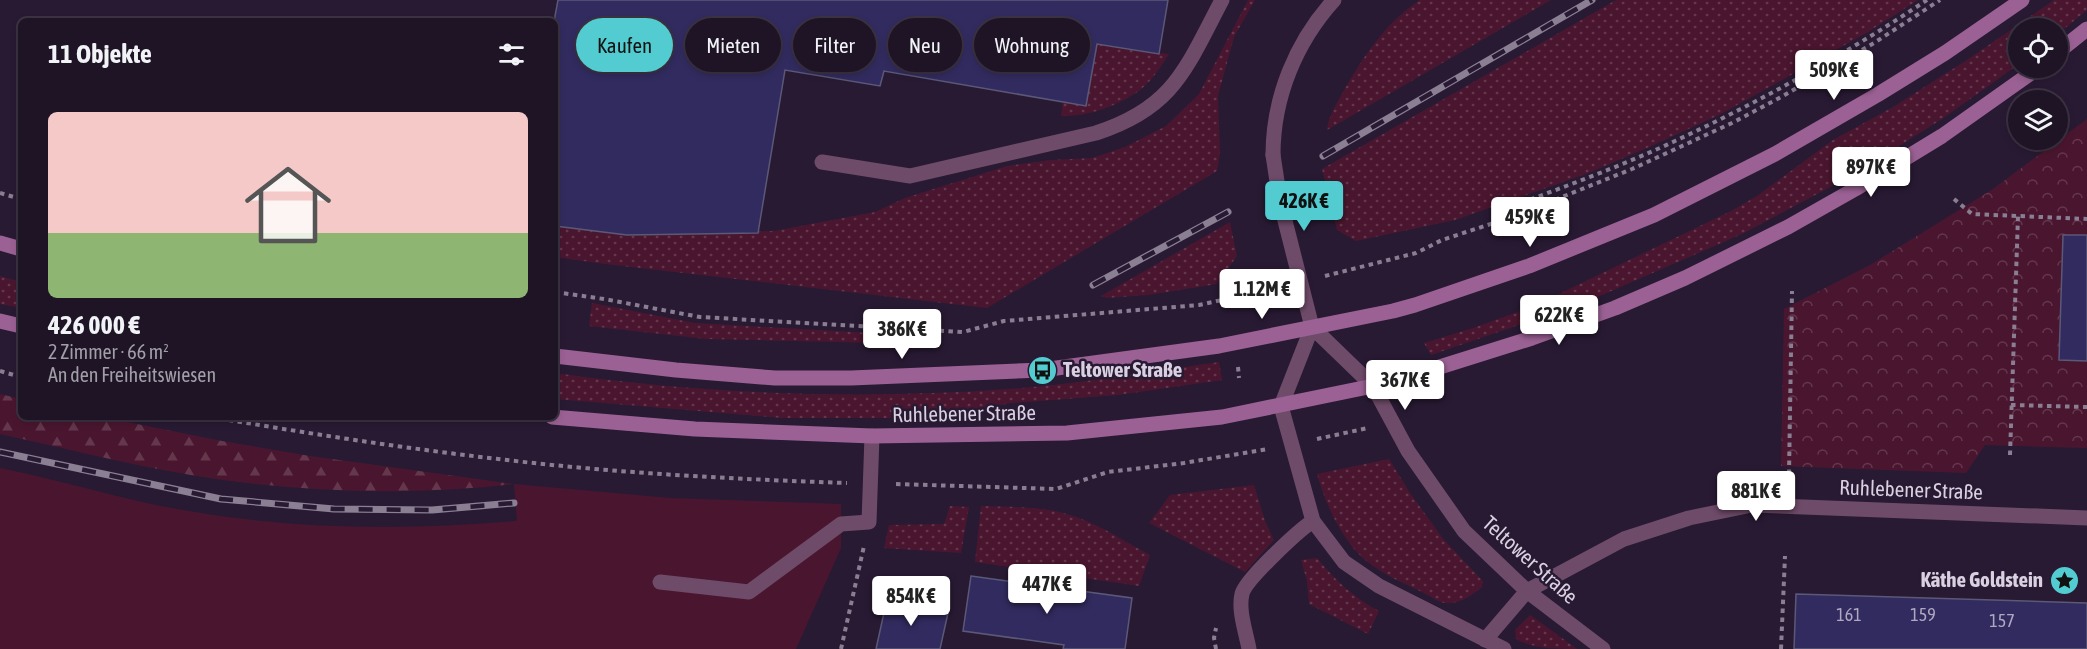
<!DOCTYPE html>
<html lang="de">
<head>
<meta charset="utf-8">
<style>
	body { margin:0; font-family:"Asap Condensed",sans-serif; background:#2b2132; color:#f1f3f6; height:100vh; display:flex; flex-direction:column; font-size:22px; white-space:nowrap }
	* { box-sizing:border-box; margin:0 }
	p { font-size:20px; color:#a19ea7 }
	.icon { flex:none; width:33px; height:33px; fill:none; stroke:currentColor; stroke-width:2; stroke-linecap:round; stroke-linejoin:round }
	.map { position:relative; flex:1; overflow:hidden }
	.side { position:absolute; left:18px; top:18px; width:540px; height:402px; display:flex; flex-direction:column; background:#1e1426; border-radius:9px; box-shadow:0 3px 9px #0003,0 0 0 2px #3c3343 }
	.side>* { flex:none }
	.guide { position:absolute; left:576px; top:18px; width:570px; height:54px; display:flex; gap:12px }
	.tools { position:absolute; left:2008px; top:18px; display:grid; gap:12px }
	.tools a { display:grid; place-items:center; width:60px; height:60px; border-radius:50%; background:#1e1426; box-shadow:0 3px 9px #0003,0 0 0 2px #3c3343; font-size:30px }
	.price { position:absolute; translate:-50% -51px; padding:0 14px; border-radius:6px; background:#fff; color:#222; font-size:20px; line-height:39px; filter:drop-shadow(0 2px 3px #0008) }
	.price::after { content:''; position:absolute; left:50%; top:36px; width:18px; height:14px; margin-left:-9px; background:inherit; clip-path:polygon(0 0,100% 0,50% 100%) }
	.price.current { background:#52ccd0; color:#111 }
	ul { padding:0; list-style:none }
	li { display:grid; align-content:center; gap:12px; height:318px; padding:0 30px }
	li span { display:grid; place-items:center; height:186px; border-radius:9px; color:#555 }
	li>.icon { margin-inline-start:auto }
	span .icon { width:108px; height:108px; fill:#fffc; stroke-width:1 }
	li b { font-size:26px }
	h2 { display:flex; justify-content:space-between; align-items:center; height:72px; padding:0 30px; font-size:26px }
	.pill { padding:0 21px; border-radius:27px; background:#1e1426; box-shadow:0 3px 9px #0003,0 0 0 2px #3c3343; font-size:21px; line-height:54px }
	.pill.current { background:#52ccd0; color:#111 }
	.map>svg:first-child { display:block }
</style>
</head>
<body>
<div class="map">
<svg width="2087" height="649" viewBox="0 0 2087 649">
	<defs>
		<pattern id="grass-dots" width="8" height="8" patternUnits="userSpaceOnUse" patternTransform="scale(1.5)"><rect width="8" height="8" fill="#4a162f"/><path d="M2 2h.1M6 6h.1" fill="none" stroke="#64374d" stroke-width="1.8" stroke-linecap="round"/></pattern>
		<pattern id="forest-firs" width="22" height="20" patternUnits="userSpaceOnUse" patternTransform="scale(1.5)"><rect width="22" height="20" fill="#4a162f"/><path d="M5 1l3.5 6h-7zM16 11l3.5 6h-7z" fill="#64374d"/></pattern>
		<pattern id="park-crowns" width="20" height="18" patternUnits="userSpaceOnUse" patternTransform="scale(1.5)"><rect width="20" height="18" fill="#4a162f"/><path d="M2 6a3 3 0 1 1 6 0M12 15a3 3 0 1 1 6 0" fill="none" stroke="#64374d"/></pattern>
	</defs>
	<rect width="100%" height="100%" fill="#281a33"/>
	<g fill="url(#grass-dots)">
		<polygon points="1248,0 1255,0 1234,37 1218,96 1220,153 1217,171 987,308 605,264 555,257 555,226 627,235 774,231 875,212 905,198 1007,166 1051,160 1092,158 1125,147 1166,126 1199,94"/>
		<path d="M1420,0H1551L1327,130C1328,117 1337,103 1343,92C1363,57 1386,22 1420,0Z"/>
		<polygon points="1616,0 1918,0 1868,32 1721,114 1647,148 1586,174 1455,220 1356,241 1337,230 1322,169"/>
		<polygon points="2054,0 2087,0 2087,10 2058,34 2058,28 2019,28 2019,64 1942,119 1853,175 1742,234 1586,302 1431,355 1424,343 1473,328 1534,306 1731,211 1757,196 1833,140 1893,107 1967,60"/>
		<path d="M1097,44L1169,54C1160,68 1150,84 1136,93C1114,107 1087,117 1061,116L1063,101L1086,105Z"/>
		<polygon points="1230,222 1237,256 1217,284 1148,295 1107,298 1101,296"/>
		<polygon points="0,276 21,282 21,308 0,304"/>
		<polygon points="592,303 695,323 889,334 888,339 882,343 706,339 589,326"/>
		<path d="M1219,362L1222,380L1118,395L1011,403L935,418H782L555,399V373C705,394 857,400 1008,389C1078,384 1149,372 1219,362Z"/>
		<path d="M1389,459L1410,493L1444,540L1483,581L1482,587C1473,595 1458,605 1445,603C1438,602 1430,596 1424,593C1397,580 1365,567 1348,541C1333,520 1324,498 1317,474Z"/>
		<polygon points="1254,485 1265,521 1274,540 1245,572 1149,523 1170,495"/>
		<polygon points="950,506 969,507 961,553 884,548 889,525 944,524"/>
		<path d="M981,506C1014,507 1048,506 1079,518C1104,527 1127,543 1150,555L1139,586L975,562Z"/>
		<path d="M1317,558C1335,580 1354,598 1379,611L1368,634L1309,604L1307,581L1301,560Z"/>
		<path d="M1530,615L1533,617L1577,649C1556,649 1533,649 1516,639L1515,630Z"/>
	</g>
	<path fill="url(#forest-firs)" d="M0,394L21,399V417H102L222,441L310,456L514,484C417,495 320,493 223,480C148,470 74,450 0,434Z"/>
	<polygon fill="url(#park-crowns)" points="2087,119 2087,448 1985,445 1966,473 1781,466 1784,309 1870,265 1993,189"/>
	<path fill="#4a162f" d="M0,468C65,481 129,502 195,512C302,530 410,530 517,521L514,484L671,498L841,504V548L796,649H0Z"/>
	<g fill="#322b5f" stroke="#5b5977" stroke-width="1.5">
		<polygon points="558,0 1168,0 1159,54 1097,44 1086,106 884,71 880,86 785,70 758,233 627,235 555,226 555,16"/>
		<polygon points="2063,235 2087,235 2087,361 2059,360"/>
		<polygon points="971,576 1132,598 1125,649 1063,649 1064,645 963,631"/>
		<polygon points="1796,594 2087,603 2087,649 1794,649"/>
		<polygon points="887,599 948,613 940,649 876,649"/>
	</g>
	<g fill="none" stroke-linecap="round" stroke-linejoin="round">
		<g stroke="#897e92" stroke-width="4" stroke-dasharray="4.5 4.5" stroke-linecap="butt">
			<polyline points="0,193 21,199"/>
			<polyline points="1954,199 1972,214 2087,219"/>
			<path d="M1505,209C1558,189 1611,170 1662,147C1754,105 1843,56 1927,0"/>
			<polyline points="1325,276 1416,253 1442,240 1512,217 1632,169 1732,123 1783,96 1874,43 1940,0"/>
			<polyline points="555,292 604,299 700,317 963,332 1004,321 1199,305 1277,288"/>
			<polyline points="1238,367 1239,378"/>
			<polyline points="0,371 21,377"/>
			<polyline points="2011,405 2087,407"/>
			<path d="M211,417C306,433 402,448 498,459C614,473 730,479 847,483"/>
			<polyline points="1317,439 1368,428"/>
			<polyline points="2010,455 2018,216"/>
			<polyline points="1789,474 1792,291"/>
			<polyline points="896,484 1056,489 1108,472 1184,463 1268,449"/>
			<polyline points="841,649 864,546"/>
			<polyline points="1216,649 1214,638 1216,628"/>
			<polyline points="1781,649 1785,556"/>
		</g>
		<g stroke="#6f4b6a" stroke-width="15">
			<path d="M822,162L910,176L1096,133C1174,108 1186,68 1222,0"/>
			<polyline points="660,582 749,592 841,524 869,522 872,436"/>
			<path d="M1249,649C1246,632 1238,611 1242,594C1245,580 1299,530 1313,521"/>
		</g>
		<g stroke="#6f4b6a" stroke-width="15">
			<path d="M1273,155C1273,97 1296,42 1334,0"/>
			<polyline points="1280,201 1312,327"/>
			<polyline points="1485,640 1527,591 1624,539 1689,518 1752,505 2087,518"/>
		</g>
		<polyline stroke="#6f4b6a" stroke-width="15" points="1504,649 1379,586 1344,562 1313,521 1281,406 1312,327 1373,386 1408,451 1464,531 1527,591 1603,649"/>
		<g stroke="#9b6194" stroke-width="15">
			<polyline points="2058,52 2087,29"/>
			<polyline points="0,243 21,249"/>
			<polyline points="0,321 21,326"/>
			<polyline points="555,356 676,370 775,378 851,378 1042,370 1219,346 1393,311 1415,305 1529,266 1654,215 1775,154 1877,95 1945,53 2022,0"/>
			<polyline points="552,417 695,429 872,436 1067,433 1222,417 1373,386 1427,371 1532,338 1615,308 1685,278 1788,227 1855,189 1942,136 2038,68"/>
		</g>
		<defs>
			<g id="rail">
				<polyline points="1323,156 1592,0"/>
				<polyline points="1093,285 1228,212"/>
				<polyline points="0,452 221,499 334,509 432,510 514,503"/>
			</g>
		</defs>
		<use href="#rail" stroke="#8a7f93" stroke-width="7"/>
		<use href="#rail" stroke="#281a33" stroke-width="4.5" stroke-dasharray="14" stroke-linecap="butt"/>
		<polyline stroke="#6f4b6a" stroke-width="15" points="1273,155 1280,201"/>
	</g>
	<defs>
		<symbol id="bus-disc" viewBox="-11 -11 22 22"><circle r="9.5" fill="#52ccd0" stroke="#281a33"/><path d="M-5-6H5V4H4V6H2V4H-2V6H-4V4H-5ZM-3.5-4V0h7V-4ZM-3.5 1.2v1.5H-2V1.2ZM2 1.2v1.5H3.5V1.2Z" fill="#111"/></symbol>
		<symbol id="sight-disc" viewBox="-11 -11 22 22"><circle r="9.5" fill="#52ccd0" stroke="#281a33"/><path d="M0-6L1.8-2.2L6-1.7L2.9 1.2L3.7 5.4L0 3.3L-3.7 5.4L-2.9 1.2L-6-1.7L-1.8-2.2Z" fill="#111"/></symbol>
	</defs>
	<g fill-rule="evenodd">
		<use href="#bus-disc" x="1026" y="354" width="33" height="33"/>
		<use href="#sight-disc" x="2048" y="564" width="33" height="33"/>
	</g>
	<g text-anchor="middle" stroke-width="5" stroke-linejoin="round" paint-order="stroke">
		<g font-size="18" fill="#afa8c0">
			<text x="1849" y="621">161</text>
			<text x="1923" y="621">159</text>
			<text x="2002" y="627">157</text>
		</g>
		<g font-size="21" font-weight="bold" fill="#d9d1e1" stroke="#281a33" text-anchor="start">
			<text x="1063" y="377">Teltower Straße</text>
			<text x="2043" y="587" text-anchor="end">Käthe Goldstein</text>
		</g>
		<g font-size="21" fill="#d9d1e1" stroke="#281a33">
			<text transform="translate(964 414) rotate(-1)" y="7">Ruhlebener Straße</text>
			<text transform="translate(1911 490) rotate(2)" y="7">Ruhlebener Straße</text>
			<text transform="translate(1530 560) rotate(42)" y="7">Teltower Straße</text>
		</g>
	</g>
</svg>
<div class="tools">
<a><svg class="icon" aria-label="locate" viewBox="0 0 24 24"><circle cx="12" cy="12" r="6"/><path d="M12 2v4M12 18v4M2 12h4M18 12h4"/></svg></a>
<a><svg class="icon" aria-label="layers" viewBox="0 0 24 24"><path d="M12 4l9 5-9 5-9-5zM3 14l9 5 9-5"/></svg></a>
</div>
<b class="price" style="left:1834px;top:101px">509K €</b>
<b class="price" style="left:1871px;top:198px">897K €</b>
<b class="price current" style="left:1304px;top:232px">426K €</b>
<b class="price" style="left:1530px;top:248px">459K €</b>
<b class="price" style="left:1262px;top:320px">1.12M €</b>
<b class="price" style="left:1559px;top:346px">622K €</b>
<b class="price" style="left:902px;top:360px">386K €</b>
<b class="price" style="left:1405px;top:411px">367K €</b>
<b class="price" style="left:1756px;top:522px">881K €</b>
<b class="price" style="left:1047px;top:615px">447K €</b>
<b class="price" style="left:911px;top:627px">854K €</b>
<div class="guide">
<a class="pill current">Kaufen</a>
<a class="pill">Mieten</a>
<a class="pill">Filter</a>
<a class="pill">Neu</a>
<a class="pill">Wohnung</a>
</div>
<section class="side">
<h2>11 Objekte<svg class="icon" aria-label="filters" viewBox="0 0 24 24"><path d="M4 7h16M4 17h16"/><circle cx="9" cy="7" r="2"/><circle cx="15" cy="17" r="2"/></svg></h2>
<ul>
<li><span style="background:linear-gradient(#f6c9c9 65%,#8fb573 0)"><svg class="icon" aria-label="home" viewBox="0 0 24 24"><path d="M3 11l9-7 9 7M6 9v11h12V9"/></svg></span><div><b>426 000 €</b><p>2 Zimmer · 66 m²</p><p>An den Freiheitswiesen</p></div></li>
</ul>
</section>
</div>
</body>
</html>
